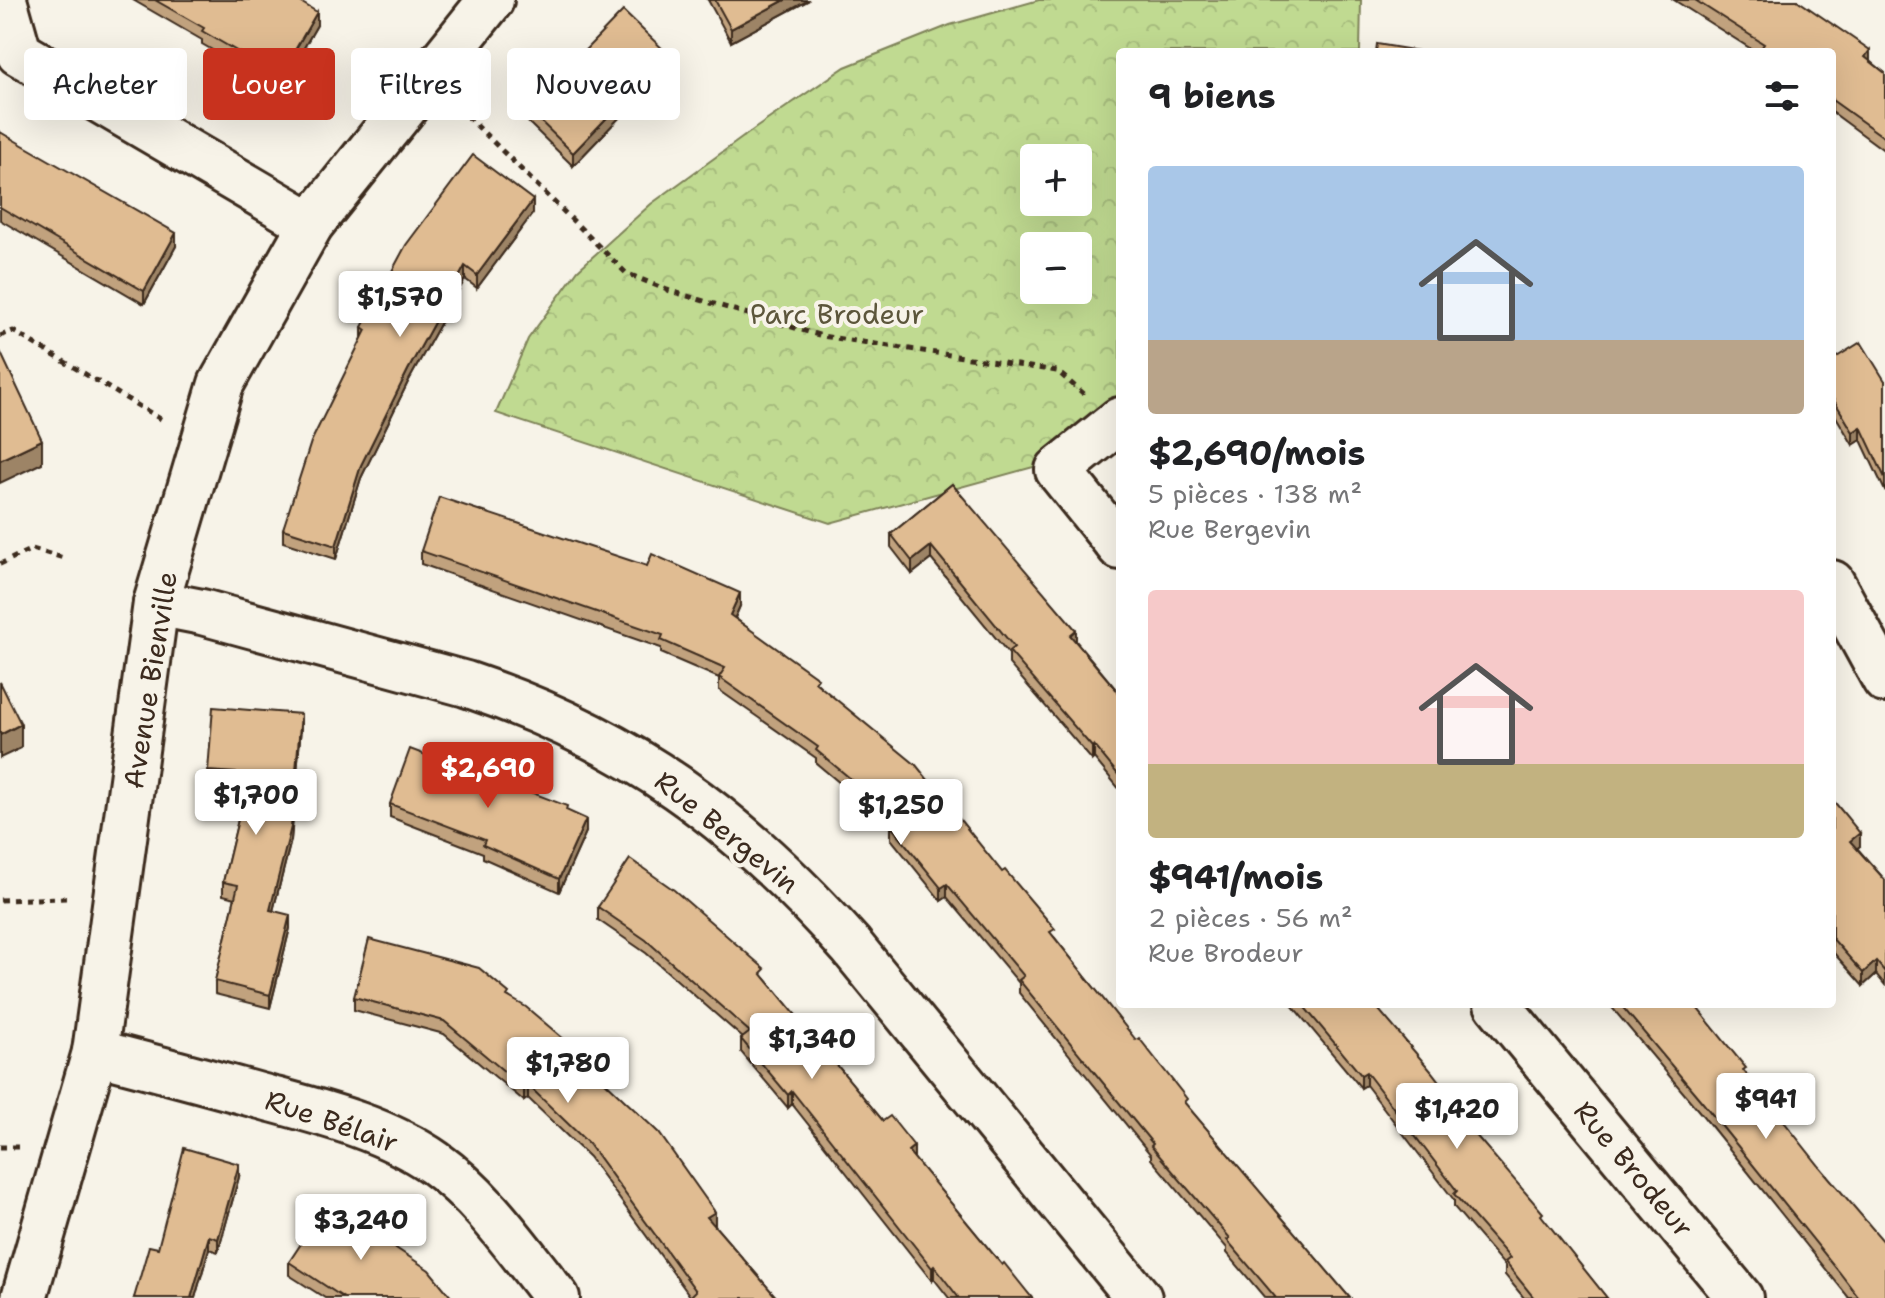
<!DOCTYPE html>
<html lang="fr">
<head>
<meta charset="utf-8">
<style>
	body { margin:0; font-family:"Shantell Sans",sans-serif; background:#f2f2f2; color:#202124; height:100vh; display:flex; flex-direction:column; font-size:30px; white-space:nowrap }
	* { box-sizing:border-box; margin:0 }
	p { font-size:26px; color:#757577 }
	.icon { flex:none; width:44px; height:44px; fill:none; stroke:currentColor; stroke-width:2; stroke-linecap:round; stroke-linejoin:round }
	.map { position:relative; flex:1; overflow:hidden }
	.side { position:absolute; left:1116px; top:48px; width:720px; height:960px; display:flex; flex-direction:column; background:#fff; border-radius:8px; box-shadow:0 8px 32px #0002 }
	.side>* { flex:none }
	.top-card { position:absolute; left:24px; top:48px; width:760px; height:72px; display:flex; gap:16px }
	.buttons { position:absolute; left:1020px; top:144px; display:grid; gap:16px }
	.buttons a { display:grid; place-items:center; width:72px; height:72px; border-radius:8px; background:#fff; box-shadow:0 8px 32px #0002; font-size:40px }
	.price { position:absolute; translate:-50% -68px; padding:0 18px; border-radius:8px; background:#fff; color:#222; font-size:26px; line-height:52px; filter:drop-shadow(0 2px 4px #0008) }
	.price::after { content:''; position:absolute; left:50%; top:48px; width:24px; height:18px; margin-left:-12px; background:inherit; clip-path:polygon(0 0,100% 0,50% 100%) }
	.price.current { background:#c8321e; color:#fff }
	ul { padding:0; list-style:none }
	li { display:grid; align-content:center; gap:16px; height:424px; padding:0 32px }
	li span { display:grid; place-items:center; height:248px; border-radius:8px; color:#555 }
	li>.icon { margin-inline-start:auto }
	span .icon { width:144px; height:144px; fill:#fffc; stroke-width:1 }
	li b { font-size:34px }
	h2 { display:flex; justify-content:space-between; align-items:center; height:96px; padding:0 32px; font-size:34px }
	.pill { padding:0 28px; border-radius:8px; background:#fff; box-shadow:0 8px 32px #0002; font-size:28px; line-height:72px }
	.pill.current { background:#c8321e; color:#fff }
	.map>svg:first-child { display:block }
</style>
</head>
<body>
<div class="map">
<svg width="1885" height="1298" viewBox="0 0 1885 1298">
	<defs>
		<pattern id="park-crowns" width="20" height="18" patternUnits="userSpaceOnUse" patternTransform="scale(2)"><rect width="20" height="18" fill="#c0da91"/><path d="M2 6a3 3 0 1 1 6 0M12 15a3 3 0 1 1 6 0" fill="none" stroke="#a6bb7d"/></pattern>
	</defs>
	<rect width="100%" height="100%" fill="#f7f3e8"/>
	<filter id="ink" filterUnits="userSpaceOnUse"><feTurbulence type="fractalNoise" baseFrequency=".0125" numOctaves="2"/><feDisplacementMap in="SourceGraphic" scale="16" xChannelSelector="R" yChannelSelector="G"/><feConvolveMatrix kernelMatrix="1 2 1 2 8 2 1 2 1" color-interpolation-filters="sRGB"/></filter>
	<g filter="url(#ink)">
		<path fill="url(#park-crowns)" stroke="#7e8258" stroke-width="2" fill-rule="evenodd" d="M1039,0H1361L1360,52H1120V401L1055,461L830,523L496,413L528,339L578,270L651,204L757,127L845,67L950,25ZM1034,158H1078V202H1034ZM1034,246H1078V290H1034Z"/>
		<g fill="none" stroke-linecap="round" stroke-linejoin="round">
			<defs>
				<g id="minor">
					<polyline points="4,0 19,53 311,224"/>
					<polyline points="1120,420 1058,470 1120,547"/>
					<polyline points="1832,583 1885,680"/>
					<path d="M156,603L202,612L466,684C630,739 737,818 851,946L1139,1298"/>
					<polyline points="1497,1004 1740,1298"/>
					<path d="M95,1052C150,1066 205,1081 260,1096C319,1112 383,1127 435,1163C484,1198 520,1252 557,1298"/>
				</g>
				<polyline id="tertiary" points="24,1298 95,1052 156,603 221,384 311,224 491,0"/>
			</defs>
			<use href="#minor" stroke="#3b2a1e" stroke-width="50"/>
			<use href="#tertiary" stroke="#3b2a1e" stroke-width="50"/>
			<g stroke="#3b2a1e" stroke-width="5" stroke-dasharray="6 6" stroke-linecap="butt">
				<polyline points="459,108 626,273 667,290 822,336 1057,371 1084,394"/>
				<polyline points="0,336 13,331 164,421"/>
				<polyline points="0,564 32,549 64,558"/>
				<polyline points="0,900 66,898"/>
				<polyline points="0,1147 23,1147"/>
			</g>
			<use href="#minor" stroke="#f7f3e8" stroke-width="44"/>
			<use href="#tertiary" stroke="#f7f3e8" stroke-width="44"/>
		</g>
		<g fill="#c1a27e" stroke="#3b2a1e" stroke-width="2">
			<polygon points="133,0 297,0 317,25 280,89 202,44 202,40"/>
			<polygon points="708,0 809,0 731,42"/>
			<polygon points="1674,0 1797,0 1885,73 1885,151 1832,112 1832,52 1756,52"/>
			<polygon points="668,67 573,166 528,122 528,109"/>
			<polygon points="0,132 176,246 144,304 0,220"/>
			<polygon points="533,213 477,288 465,279 408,382 361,478 336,559 283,542 283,529 362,339 362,327"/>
			<polygon points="1832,360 1885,381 1885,491 1861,440 1853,445 1832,410"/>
			<polygon points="952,484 1076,641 1120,694 1120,790 1094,758 1092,760 1009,664 1009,654 931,559 912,574 891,547 891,534"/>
			<polygon points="421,551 740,606 735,618 818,684 1055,938 1187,1106 1350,1298 1265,1298 1227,1253 1227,1248 1151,1159 1151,1155 1019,993 1019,983 947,897 941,901 891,839 891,826 816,763 816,758 719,690 719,678 661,653 661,648 421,564"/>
			<polygon points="301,727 291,840 273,911 290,928 270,1008 215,994 215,981 235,898 223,895 223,882 246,787 208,784 208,771"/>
			<polygon points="431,757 476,771 567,811 586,832 559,892 483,858 483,853 390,817 390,804"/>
			<polygon points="1832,799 1860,846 1857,848 1885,880 1885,985 1876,974 1863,986 1832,951"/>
			<polygon points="598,907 765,978 1002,1265 1032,1298 949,1298 934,1279 932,1281 792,1104 788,1108 741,1052 741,1039 743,1038 646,953 598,920"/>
			<polygon points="354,997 509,997 565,1045 715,1225 714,1225 777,1298 690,1296 589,1157 528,1098 524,1101 444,1034 354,1010"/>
			<polygon points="1291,1004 1374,1004 1471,1130 1607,1298 1524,1298 1505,1275 1505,1266 1454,1207 1454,1200 1366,1085 1361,1088"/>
			<polygon points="1609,1004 1694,1004 1746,1074 1885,1298 1849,1298 1703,1116"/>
			<polygon points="239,1177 218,1252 209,1249 195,1298 134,1298 158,1248"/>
			<polygon points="289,1262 452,1298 325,1298 289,1275"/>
		</g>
		<g fill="#9d8466" stroke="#3b2a1e" stroke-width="2">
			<polygon points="785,0 809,0 731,42 731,29"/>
			<polygon points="317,12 317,25 280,89 280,76"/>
			<polygon points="1870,50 1870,63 1865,57"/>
			<polygon points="668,54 668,67 573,166 573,153"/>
			<polygon points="533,200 533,213 477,288 477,275"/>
			<polygon points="176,233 176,246 144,304 144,291"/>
			<polygon points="465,266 465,279 408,382 361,478 336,559 336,546 361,465 408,370"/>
			<polygon points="1861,427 1861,440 1853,445 1853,432"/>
			<polygon points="42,440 42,463 0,483 0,460"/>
			<polygon points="931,546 931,559 912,574 912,561"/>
			<polygon points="740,593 740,606 730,628 730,615"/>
			<polygon points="1076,630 1076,643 1070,635"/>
			<polygon points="301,714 301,727 291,840 270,923 270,910"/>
			<polygon points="21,724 21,748 0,758 0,735"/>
			<polygon points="1094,745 1094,758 1092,760 1092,747"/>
			<polygon points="586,819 586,832 559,892 559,879"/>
			<polygon points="1860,833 1860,846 1850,854 1850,841"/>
			<polygon points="947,884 947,897 941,901 941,888"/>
			<polygon points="290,915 290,928 270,1008 270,995"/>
			<polygon points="1876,961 1876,974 1863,986 1863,973"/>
			<polygon points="1366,1072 1366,1085 1361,1088 1361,1075"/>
			<polygon points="528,1085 528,1098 524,1101 524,1088"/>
			<polygon points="792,1091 792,1104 788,1108 788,1095"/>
			<polygon points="914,1146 914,1159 908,1151"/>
			<polygon points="239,1164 239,1177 218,1252 218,1239"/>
			<polygon points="715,1212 715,1225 707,1230 707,1217"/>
			<polygon points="209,1236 209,1249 195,1298 191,1298"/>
			<polygon points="934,1266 934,1279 932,1281 932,1268"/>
		</g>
		<g fill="#e0bc92" stroke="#3b2a1e" stroke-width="2">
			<polygon points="155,0 297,0 317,12 280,76 202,31 204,28"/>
			<polygon points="715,0 785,0 731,29"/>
			<polygon points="1695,0 1797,0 1870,50 1865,57 1885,73 1885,138 1832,100 1832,52 1763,52 1760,50 1764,44"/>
			<polygon points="623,11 668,54 573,153 528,109"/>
			<polygon points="1377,44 1425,52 1376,52"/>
			<polygon points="0,132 176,233 144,291 0,207"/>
			<polygon points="473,155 533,200 477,275 465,266 408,370 361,465 336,546 283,529 311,442 366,330 362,327 406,245"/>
			<polygon points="1861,342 1885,381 1885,478 1861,427 1853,432 1832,397 1832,360"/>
			<polygon points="0,351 42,440 0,460"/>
			<polygon points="952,484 1076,630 1070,635 1120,694 1120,777 1094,745 1092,747 1009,651 1014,647 931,546 912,561 891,534"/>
			<polygon points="439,497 647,566 652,554 740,593 730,615 818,678 815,682 916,765 1002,872 1005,870 1055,929 1050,932 1136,1040 1139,1038 1187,1099 1184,1102 1350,1298 1276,1298 1227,1240 1230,1238 1151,1146 1153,1144 1019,980 1024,976 947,884 941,888 891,826 899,819 816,750 818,747 719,677 725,668 661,640 663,635 421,551"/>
			<polygon points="0,682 21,724 0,735"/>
			<polygon points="213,707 301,714 291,827 270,910 290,915 270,995 215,981 238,885 223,882 249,774 208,771"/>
			<polygon points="436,745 476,761 473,770 567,806 566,810 586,819 559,879 483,845 485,840 390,804 410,749 431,757"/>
			<polygon points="1832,799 1860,833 1850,841 1885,880 1885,972 1876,961 1863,973 1832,938"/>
			<polygon points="630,859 674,890 765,969 761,973 883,1121 890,1116 914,1146 908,1151 1002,1265 1004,1263 1032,1298 959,1298 934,1266 932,1268 792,1091 788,1095 741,1039 750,1032 646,940 598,907"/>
			<polygon points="369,939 479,968 509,993 507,996 526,1007 565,1040 563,1042 659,1133 715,1212 707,1217 777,1298 689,1298 696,1291 589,1144 528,1085 524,1088 444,1021 354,997"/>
			<polygon points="1302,1004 1374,1004 1431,1071 1471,1123 1468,1126 1543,1213 1541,1215 1607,1298 1534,1298 1505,1262 1510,1258 1454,1194 1457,1191 1366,1072 1361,1075"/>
			<polygon points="1620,1004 1694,1004 1746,1068 1743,1070 1820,1167 1885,1243 1885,1298 1859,1298 1840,1273 1703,1103"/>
			<polygon points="184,1148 239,1164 218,1239 209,1236 191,1298 134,1298 149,1246 158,1248"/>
			<polygon points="328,1203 429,1270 452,1298 344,1298 289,1262"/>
		</g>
	</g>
	<g text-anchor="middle" stroke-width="8" stroke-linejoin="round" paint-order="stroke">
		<g font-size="28" fill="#5c563b" stroke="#f7f3e8">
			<text x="837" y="324">Parc Brodeur</text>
		</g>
		<g font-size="28" fill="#3b2a1e" stroke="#f7f3e8">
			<text transform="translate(150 680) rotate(-81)" y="10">Avenue Bienville</text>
			<text transform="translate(727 832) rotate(39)" y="10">Rue Bergevin</text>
			<text transform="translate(332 1121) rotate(19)" y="10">Rue Bélair</text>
			<text transform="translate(1634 1169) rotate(50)" y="10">Rue Brodeur</text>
		</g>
	</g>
</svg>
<div class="buttons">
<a>+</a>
<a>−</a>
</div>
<b class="price" style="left:400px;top:339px">$1,570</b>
<b class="price current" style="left:488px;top:810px">$2,690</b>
<b class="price" style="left:256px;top:837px">$1,700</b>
<b class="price" style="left:901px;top:847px">$1,250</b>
<b class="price" style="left:812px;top:1081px">$1,340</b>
<b class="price" style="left:568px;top:1105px">$1,780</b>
<b class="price" style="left:1766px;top:1141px">$941</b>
<b class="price" style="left:1457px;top:1151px">$1,420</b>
<b class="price" style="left:361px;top:1262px">$3,240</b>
<div class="top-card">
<a class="pill">Acheter</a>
<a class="pill current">Louer</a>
<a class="pill">Filtres</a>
<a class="pill">Nouveau</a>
</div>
<section class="side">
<h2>9 biens<svg class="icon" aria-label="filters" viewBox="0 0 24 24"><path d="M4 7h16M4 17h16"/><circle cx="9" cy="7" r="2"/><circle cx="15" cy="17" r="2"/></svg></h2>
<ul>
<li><span style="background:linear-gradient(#a9c7e8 70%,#b9a48a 0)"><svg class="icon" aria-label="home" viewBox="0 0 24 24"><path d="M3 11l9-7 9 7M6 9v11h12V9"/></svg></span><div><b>$2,690/mois</b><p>5 pièces · 138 m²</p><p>Rue Bergevin</p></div></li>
<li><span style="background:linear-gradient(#f6c9c9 70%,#c2b280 0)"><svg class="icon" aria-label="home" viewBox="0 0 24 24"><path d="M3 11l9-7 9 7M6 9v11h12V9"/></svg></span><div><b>$941/mois</b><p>2 pièces · 56 m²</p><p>Rue Brodeur</p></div></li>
</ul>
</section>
</div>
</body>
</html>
